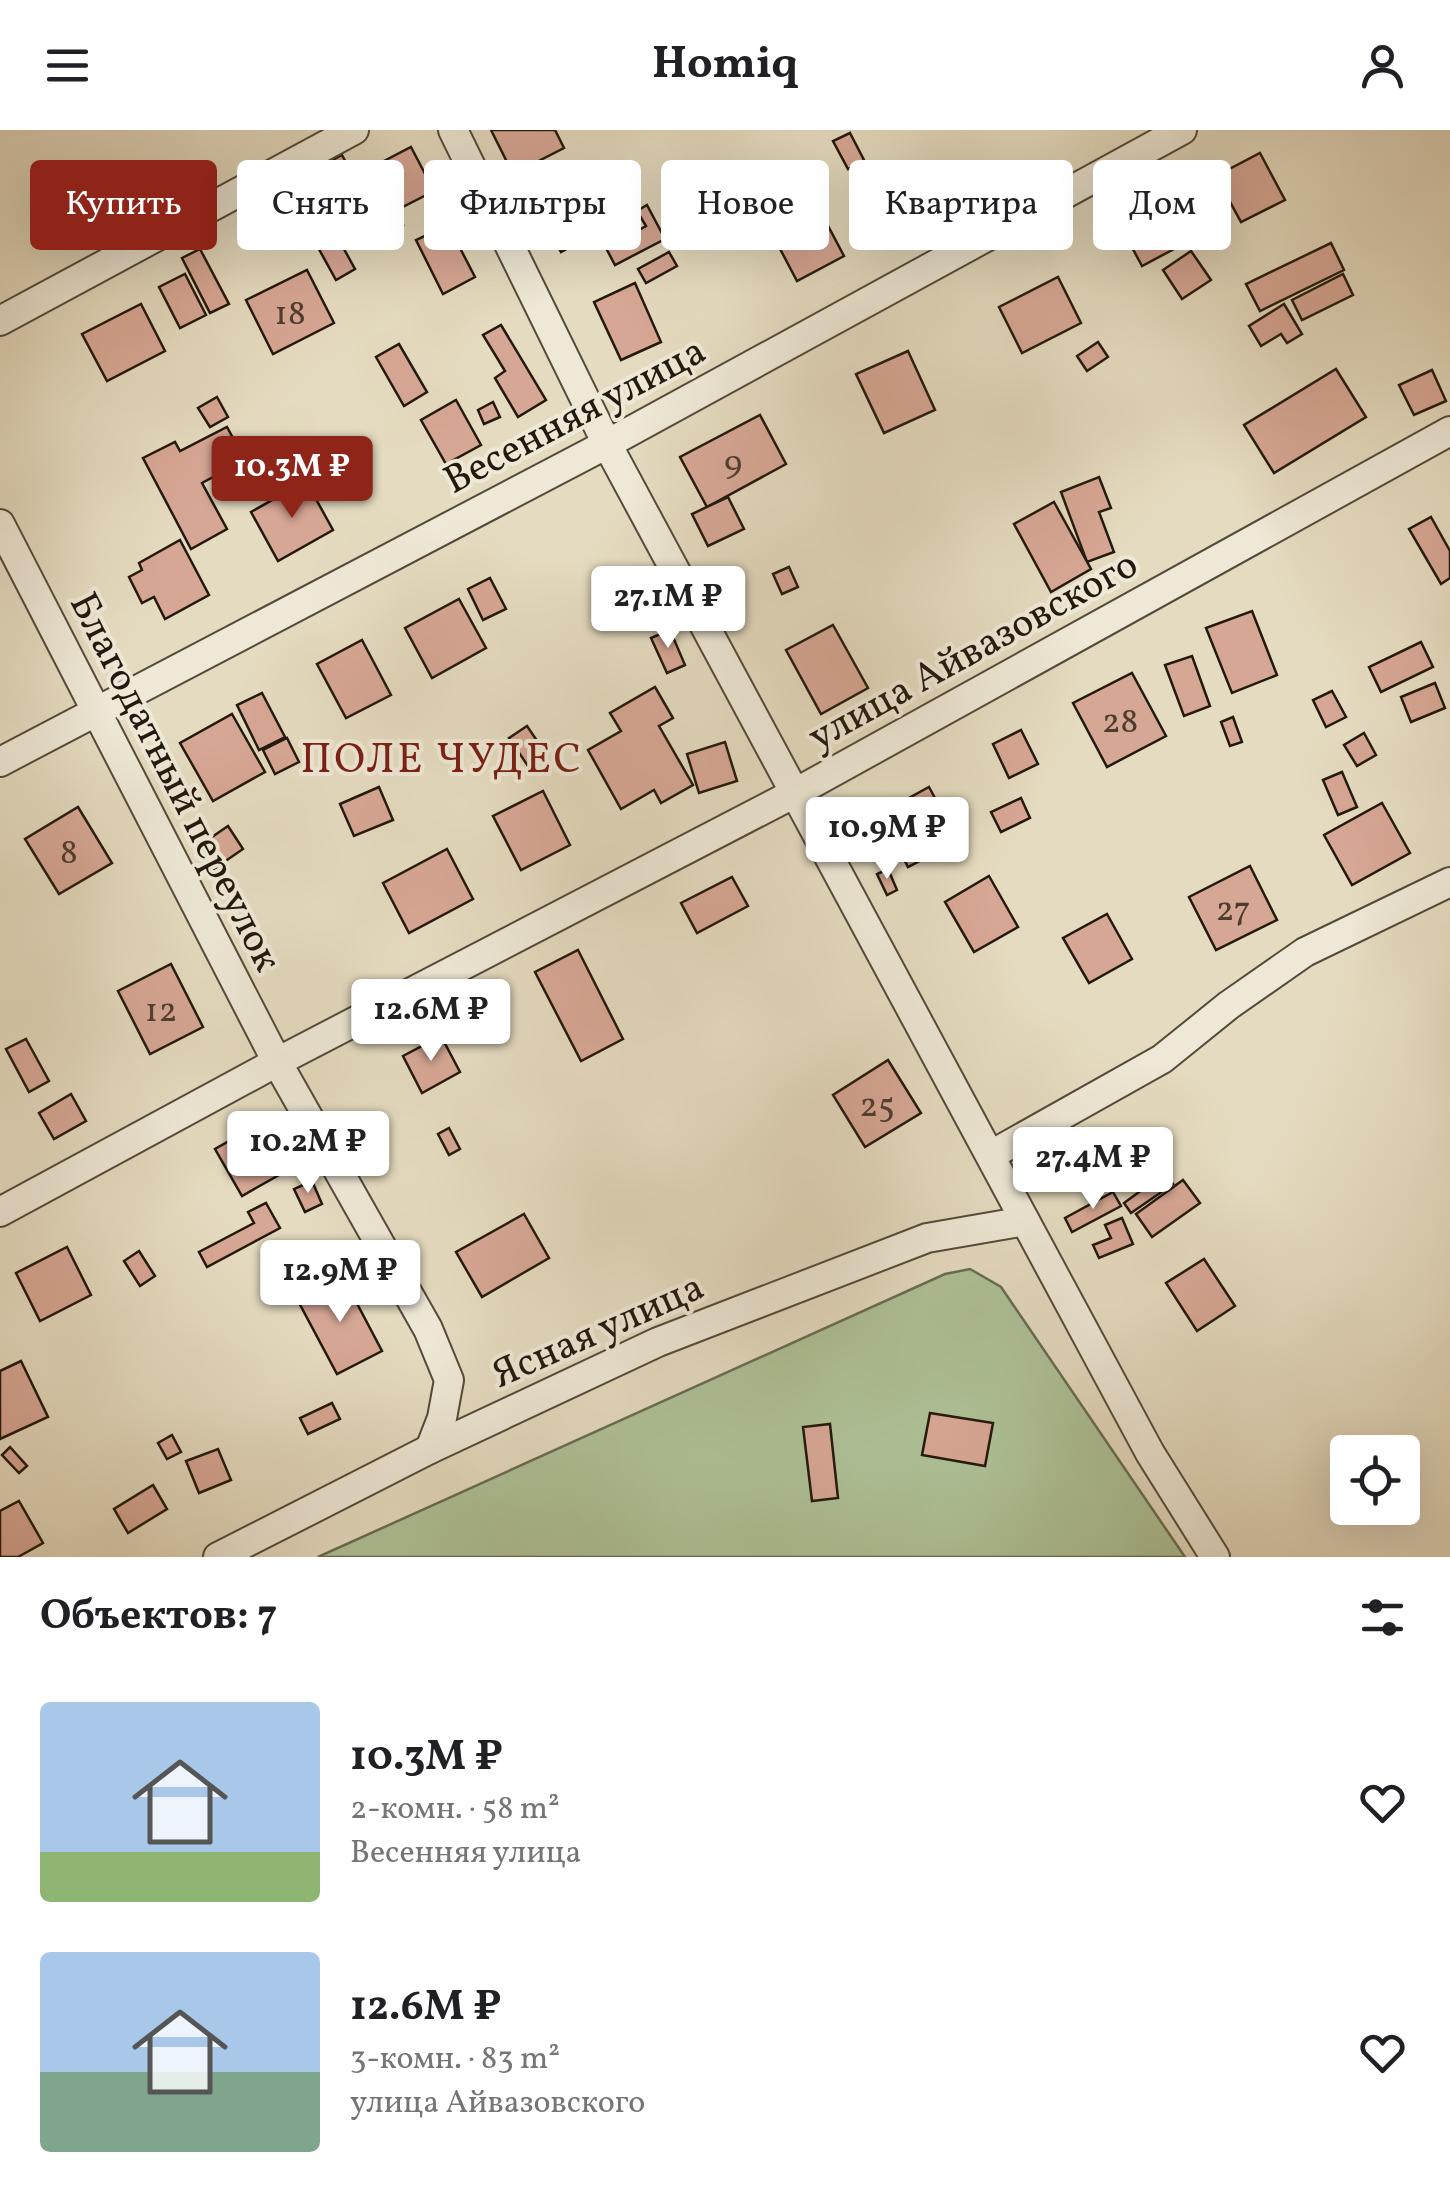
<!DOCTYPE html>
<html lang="ru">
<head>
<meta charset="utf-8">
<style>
	body { margin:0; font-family:Vollkorn,serif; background:#f6f6f6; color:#202124; height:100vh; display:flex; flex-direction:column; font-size:38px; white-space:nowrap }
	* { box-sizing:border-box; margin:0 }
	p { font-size:32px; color:#757577 }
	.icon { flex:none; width:55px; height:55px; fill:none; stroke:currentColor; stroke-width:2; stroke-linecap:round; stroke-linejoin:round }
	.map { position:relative; height:1427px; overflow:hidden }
	.sheet { display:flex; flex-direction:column; background:#fff; flex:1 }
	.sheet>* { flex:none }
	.top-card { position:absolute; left:30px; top:30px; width:1390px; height:90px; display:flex; gap:20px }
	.controls { position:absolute; left:1330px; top:1305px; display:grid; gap:20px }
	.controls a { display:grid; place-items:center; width:90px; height:90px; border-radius:10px; background:#fff; box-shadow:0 10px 40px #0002; font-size:50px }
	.price { position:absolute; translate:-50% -85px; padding:0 22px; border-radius:10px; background:#fff; color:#222; font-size:32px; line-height:65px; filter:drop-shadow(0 2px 5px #0008) }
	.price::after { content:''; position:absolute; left:50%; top:60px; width:30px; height:22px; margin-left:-15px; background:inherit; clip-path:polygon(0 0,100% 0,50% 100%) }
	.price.current { background:#8f2418; color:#fff }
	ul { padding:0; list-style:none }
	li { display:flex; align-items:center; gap:30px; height:250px; padding:0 40px }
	li span { display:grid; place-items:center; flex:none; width:280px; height:200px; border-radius:10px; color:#555 }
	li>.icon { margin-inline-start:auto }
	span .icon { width:120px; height:120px; fill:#fffc; stroke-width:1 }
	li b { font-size:42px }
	h2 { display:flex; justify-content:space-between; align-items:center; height:120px; padding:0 40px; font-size:42px }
	.pill { padding:0 35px; border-radius:10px; background:#fff; box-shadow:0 10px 40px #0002; font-size:35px; line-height:90px }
	.pill.current { background:#8f2418; color:#fff }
	header { display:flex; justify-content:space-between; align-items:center; height:130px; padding:0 40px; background:#fff; font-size:45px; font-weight:700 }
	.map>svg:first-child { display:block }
</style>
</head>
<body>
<header><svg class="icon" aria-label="menu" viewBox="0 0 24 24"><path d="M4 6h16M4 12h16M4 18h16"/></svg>Homiq<svg class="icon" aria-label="person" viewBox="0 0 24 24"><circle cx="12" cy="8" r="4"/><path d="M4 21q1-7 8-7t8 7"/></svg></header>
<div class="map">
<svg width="1450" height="1427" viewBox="0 0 1450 1427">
	<rect width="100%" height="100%" fill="#e5dbc0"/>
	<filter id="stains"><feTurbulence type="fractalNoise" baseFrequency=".002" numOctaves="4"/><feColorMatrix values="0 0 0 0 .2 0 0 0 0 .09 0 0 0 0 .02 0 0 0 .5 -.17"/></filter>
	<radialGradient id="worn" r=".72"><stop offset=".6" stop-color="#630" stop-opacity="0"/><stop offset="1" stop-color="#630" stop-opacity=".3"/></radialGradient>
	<polygon fill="#aec197" stroke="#686d52" stroke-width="2.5" points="970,1139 1001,1157 1185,1427 318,1427 945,1144"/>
	<g fill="#d7a795" stroke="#23190d" stroke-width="2.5">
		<polygon points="491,0 555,0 564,18 513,44"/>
		<polygon points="850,3 864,30 848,39 833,11"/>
		<polygon points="411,17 434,61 395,81 403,95 379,107 358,67 370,61 361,43"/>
		<polygon points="1260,23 1285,70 1241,92 1216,46"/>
		<polygon points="342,25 350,40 312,61 355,139 336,150 284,56"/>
		<polygon points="1195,42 1222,106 1202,114 1176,50"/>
		<polygon points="575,52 601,100 561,122 535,73"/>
		<polygon points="1170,69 1191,110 1142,136 1120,95"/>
		<polygon points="816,73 844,126 797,151 769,98"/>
		<polygon points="647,75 665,109 615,135 606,118 646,96 637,81"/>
		<polygon points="448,95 475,147 443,164 416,110"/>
		<polygon points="1331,113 1344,140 1260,181 1246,154"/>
		<polygon points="200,119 229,174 210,183 182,128"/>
		<polygon points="1191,121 1211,150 1182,169 1163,140"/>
		<polygon points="669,122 677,136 646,153 638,139"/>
		<polygon points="307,140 334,193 273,224 246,170"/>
		<polygon points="185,144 206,185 180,198 159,157"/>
		<polygon points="1343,144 1353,165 1302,190 1292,170"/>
		<polygon points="1058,147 1081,193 1022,223 999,177"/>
		<polygon points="635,153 661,212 621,230 594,172"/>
		<polygon points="141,174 165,221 107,251 82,204"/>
		<polygon points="1284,174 1302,204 1287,213 1281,204 1261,216 1249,196"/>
		<polygon points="501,195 546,270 518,287 495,248 505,241 483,205"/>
		<polygon points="1098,212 1108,227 1087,241 1077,226"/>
		<polygon points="399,214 427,262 404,276 376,227"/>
		<polygon points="908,221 935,280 884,303 856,244"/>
		<polygon points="1336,239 1366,287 1274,343 1244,295"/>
		<polygon points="1432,240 1446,271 1414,285 1399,255"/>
		<polygon points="217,267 228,287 210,297 198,278"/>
		<polygon points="456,270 481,315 446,334 421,290"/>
		<polygon points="493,272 500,287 484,294 478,280"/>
		<polygon points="760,285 786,334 707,377 680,327"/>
		<polygon points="227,297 245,330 202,353 227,399 191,419 143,328 175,312 180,321"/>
		<polygon points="1099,347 1111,378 1099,382 1114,422 1087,432 1061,362"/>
		<polygon points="306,351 333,400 278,431 251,382"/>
		<polygon points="728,367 744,399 708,416 692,384"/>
		<polygon points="1054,372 1091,439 1051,462 1014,394"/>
		<polygon points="1431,387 1450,421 1450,448 1441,454 1409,399"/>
		<polygon points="180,410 209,465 165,489 154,467 142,473 129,447 142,440 139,433"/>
		<polygon points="789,437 798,457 782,464 773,444"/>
		<polygon points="490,448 506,479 483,490 468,459"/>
		<polygon points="459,469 486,518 432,548 405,498"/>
		<polygon points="1252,481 1277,545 1232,563 1206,498"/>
		<polygon points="833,495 868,558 821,584 786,520"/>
		<polygon points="670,500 685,535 667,543 651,508"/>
		<polygon points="362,510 391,565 346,588 317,534"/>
		<polygon points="1421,512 1433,537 1381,562 1369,537"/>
		<polygon points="1192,526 1210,576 1184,586 1165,535"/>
		<polygon points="1132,543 1166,606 1107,637 1073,573"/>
		<polygon points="1435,553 1445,578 1411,592 1401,567"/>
		<polygon points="655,557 673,588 659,596 693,655 661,673 654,660 621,679 588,620 621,601 610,583"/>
		<polygon points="1332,561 1346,587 1326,597 1313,570"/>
		<polygon points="262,563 285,607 259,620 237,575"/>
		<polygon points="232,584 265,642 213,671 180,613"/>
		<polygon points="1233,587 1242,612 1230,616 1221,592"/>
		<polygon points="527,596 546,624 528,636 509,608"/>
		<polygon points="1021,600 1038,634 1009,648 993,614"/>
		<polygon points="1364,603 1376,625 1357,636 1344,615"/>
		<polygon points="287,608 299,632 275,644 263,620"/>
		<polygon points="725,612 737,651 699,663 687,624"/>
		<polygon points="1342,642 1357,677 1338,685 1323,650"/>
		<polygon points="379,657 393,690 354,706 340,674"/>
		<polygon points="929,657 958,711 908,737 880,684"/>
		<polygon points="543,661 570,715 521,740 493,686"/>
		<polygon points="1021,668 1030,688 1001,702 991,682"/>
		<polygon points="1382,673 1410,723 1352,755 1324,705"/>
		<polygon points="78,677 112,733 59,764 25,709"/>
		<polygon points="228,696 243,719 211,741 196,718"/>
		<polygon points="447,719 473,769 409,803 383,753"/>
		<polygon points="1250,736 1277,790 1216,820 1189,767"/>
		<polygon points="888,739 897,760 887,765 877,744"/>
		<polygon points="989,746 1018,797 974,822 945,772"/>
		<polygon points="732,747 748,776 697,803 681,773"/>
		<polygon points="1107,784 1132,829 1089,853 1063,808"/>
		<polygon points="578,820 623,909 581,931 535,842"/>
		<polygon points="171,834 203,897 150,924 118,861"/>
		<polygon points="441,906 460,942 422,963 403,926"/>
		<polygon points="26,909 49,951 29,962 6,919"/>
		<polygon points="888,930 921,983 865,1017 833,965"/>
		<polygon points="71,964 86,991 54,1009 39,983"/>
		<polygon points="259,994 286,1041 242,1066 215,1019"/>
		<polygon points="449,998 460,1019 449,1025 438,1004"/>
		<polygon points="1165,1043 1173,1054 1131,1083 1124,1073"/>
		<polygon points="1183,1050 1200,1073 1152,1107 1136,1084"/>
		<polygon points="312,1051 322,1074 305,1082 294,1059"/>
		<polygon points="1113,1062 1121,1076 1072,1102 1065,1088"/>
		<polygon points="266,1073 280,1098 207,1137 199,1122 254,1093 248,1082"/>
		<polygon points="524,1084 549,1128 482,1167 456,1122"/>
		<polygon points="1122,1088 1133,1114 1099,1128 1093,1115 1111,1108 1105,1095"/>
		<polygon points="67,1117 91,1165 40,1191 16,1143"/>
		<polygon points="139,1121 155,1146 140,1156 124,1131"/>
		<polygon points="1204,1129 1235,1176 1197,1201 1166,1153"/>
		<polygon points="342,1145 382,1221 337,1244 297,1169"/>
		<polygon points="21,1231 48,1287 0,1309 0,1241"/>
		<polygon points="332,1273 340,1289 308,1304 300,1288"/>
		<polygon points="930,1283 993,1293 985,1336 922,1325"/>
		<polygon points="830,1294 838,1368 812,1371 803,1297"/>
		<polygon points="172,1305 181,1322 167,1329 158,1313"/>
		<polygon points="10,1317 27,1336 19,1343 2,1325"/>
		<polygon points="218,1319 231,1350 199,1363 186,1331"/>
		<polygon points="153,1355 167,1379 128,1403 114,1379"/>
		<polygon points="19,1371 43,1413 18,1427 0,1427 0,1381"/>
	</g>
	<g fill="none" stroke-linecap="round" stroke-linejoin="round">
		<defs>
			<g id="minor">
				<polyline points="453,0 607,314 1150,1323 1215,1427"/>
				<polyline points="0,191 354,0"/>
				<polyline points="0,394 277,932 428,1199 449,1250 442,1288 430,1319"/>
				<polyline points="0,632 607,314 1182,0"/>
				<polyline points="991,1025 1162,929 1229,875 1305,822 1450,752"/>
				<polyline points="0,1082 277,932 795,663 1450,301"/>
				<polyline points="218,1427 430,1319 658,1212 927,1108 1025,1091"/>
			</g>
		</defs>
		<use href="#minor" stroke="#544a3a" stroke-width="32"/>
		<use href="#minor" stroke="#eee8d6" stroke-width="28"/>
	</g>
	<g text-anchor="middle" stroke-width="8" stroke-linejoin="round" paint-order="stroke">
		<g font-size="35" fill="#503c2f">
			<text x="290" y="194">18</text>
			<text x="733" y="343">9</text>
			<text x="1120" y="602">28</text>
			<text x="69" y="733">8</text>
			<text x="1233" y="790">27</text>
			<text x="161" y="891">12</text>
			<text x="877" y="986">25</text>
		</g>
		<g font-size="40" fill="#23190d" stroke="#eee8d6">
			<text transform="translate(574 284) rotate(-28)" y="14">Весенняя улица</text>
			<text transform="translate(972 519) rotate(-29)" y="14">улица Айвазовского</text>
			<text transform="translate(177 651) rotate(63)" y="14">Благодатный переулок</text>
			<text transform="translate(597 1199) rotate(-24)" y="14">Ясная улица</text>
		</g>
		<g font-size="42" letter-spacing="2.5" fill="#7a1f14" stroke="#eee8d6">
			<text x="442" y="642">ПОЛЕ ЧУДЕС</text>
		</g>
	</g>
	<rect width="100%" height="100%" filter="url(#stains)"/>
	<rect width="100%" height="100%" fill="url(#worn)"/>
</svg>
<div class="controls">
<a><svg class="icon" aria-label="locate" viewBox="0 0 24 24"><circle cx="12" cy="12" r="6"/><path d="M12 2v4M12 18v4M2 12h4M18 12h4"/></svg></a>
</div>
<b class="price current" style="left:292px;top:391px">10.3M ₽</b>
<b class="price" style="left:668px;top:521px">27.1M ₽</b>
<b class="price" style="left:887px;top:752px">10.9M ₽</b>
<b class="price" style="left:431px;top:934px">12.6M ₽</b>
<b class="price" style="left:308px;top:1066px">10.2M ₽</b>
<b class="price" style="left:1093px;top:1082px">27.4M ₽</b>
<b class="price" style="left:340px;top:1195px">12.9M ₽</b>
<div class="top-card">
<a class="pill current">Купить</a>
<a class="pill">Снять</a>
<a class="pill">Фильтры</a>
<a class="pill">Новое</a>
<a class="pill">Квартира</a>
<a class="pill">Дом</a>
</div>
</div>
<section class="sheet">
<h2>Объектов: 7<svg class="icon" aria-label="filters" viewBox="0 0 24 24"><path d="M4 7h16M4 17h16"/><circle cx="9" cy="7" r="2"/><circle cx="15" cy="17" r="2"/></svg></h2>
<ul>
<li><span style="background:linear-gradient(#a9c7e8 75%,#8fb573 0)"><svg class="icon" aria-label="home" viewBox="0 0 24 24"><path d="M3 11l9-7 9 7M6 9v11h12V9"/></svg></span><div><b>10.3M ₽</b><p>2-комн. · 58 m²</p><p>Весенняя улица</p></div><svg class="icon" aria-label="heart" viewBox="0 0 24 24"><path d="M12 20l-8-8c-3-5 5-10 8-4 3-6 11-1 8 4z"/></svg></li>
<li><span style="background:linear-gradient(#a9c7e8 60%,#7fa58c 0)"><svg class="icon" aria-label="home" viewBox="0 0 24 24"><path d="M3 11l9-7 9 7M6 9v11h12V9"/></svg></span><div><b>12.6M ₽</b><p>3-комн. · 83 m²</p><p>улица Айвазовского</p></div><svg class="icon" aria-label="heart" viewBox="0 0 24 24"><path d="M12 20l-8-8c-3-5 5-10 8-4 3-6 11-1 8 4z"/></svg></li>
</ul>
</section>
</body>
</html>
